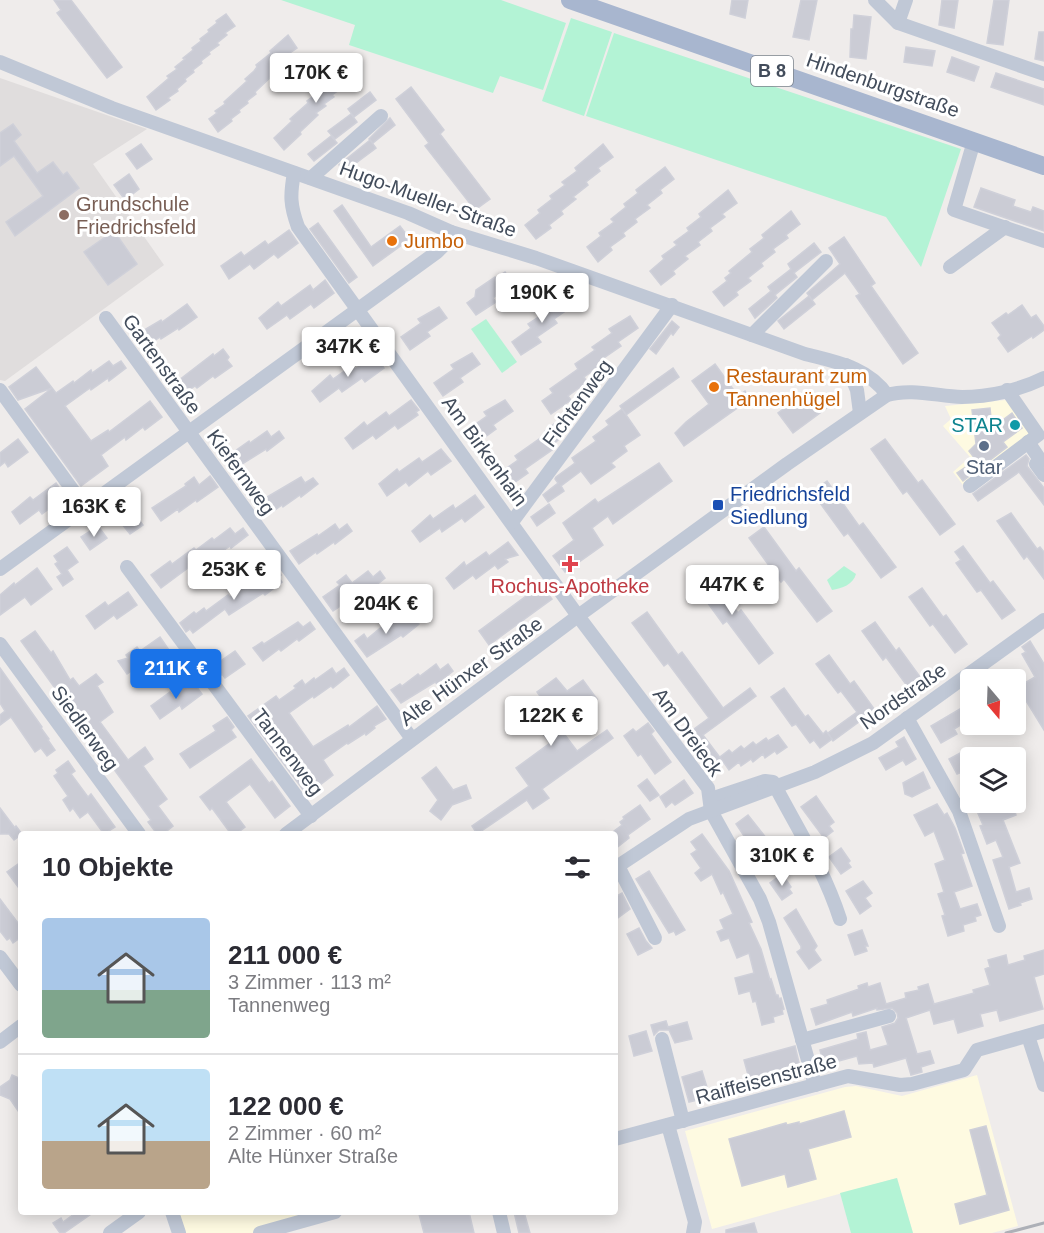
<!DOCTYPE html>
<html lang="de">
<head>
<meta charset="utf-8">
<style>
	body { margin:0; font-family:Arial,sans-serif; background:#f7f7f7; color:#2b2b33; height:100vh; display:flex; flex-direction:column; font-size:22px; white-space:nowrap }
	* { box-sizing:border-box; margin:0 }
	p { font-size:20px; color:#7c7c81 }
	.icon { flex:none; width:33px; height:33px; fill:none; stroke:currentColor; stroke-width:2; stroke-linecap:round; stroke-linejoin:round }
	.map { position:relative; flex:1; overflow:hidden }
	.side { position:absolute; left:18px; top:831px; width:600px; height:384px; display:flex; flex-direction:column; background:#fff; border-radius:6px; box-shadow:0 3px 15px #0003 }
	.side>* { flex:none }
	.needle { width:39px; rotate:161deg }
	.controls { position:absolute; left:960px; top:669px; display:grid; gap:12px }
	.controls a { display:grid; place-items:center; width:66px; height:66px; border-radius:6px; background:#fff; box-shadow:0 3px 15px #0003; font-size:30px }
	.price { position:absolute; translate:-50% -51px; padding:0 14px; border-radius:6px; background:#fff; color:#222; font-size:20px; line-height:39px; filter:drop-shadow(0 2px 3px #0008) }
	.price::after { content:''; position:absolute; left:50%; top:36px; width:18px; height:14px; margin-left:-9px; background:inherit; clip-path:polygon(0 0,100% 0,50% 100%) }
	.price.on { background:#1a73e8; color:#fff }
	ul { padding:0; list-style:none }
	li { display:flex; align-items:center; gap:18px; height:150px; padding:0 24px }
	li+li { border-top:2px solid #e1e1e2 }
	li span { display:grid; place-items:center; flex:none; width:168px; height:120px; border-radius:6px; color:#555 }
	li>.icon { margin-inline-start:auto }
	span .icon { width:72px; height:72px; fill:#fffc; stroke-width:1 }
	li b { font-size:26px }
	h2 { display:flex; justify-content:space-between; align-items:center; height:72px; padding:0 24px; font-size:26px }
	.map>svg:first-child { display:block }
</style>
</head>
<body>
<div class="map">
<svg width="1044" height="1233" viewBox="0 0 1044 1233">
	<rect width="100%" height="100%" fill="#efeceb"/>
	<g fill="#fefae1">
		<polygon points="1006,400 1033,435 963,485 953,472 970,457 943,426 951,419 945,406"/>
		<polygon points="977,1075 1018,1226 992,1233 913,1233 897,1178 712,1229 685,1131 845,1087 856,1086 902,1096"/>
		<polygon points="175,1212 327,1212 254,1233 181,1233"/>
	</g>
	<polygon fill="#e0dddd" points="0,78 147,129 93,164 164,265 5,381 0,380"/>
	<g fill="#b3f3d5">
		<polygon points="281,0 501,0 566,23 543,90 500,76 493,93 349,45 355,25"/>
		<polygon points="571,18 612,32 584,116 542,101"/>
		<polygon points="614,33 961,149 921,267 886,217 586,116"/>
		<polygon points="486,319 517,362 502,373 471,329"/>
		<path d="M844,566L856,574C853,585 842,588 832,590L827,580Z"/>
		<polygon points="897,1178 913,1233 851,1233 840,1193"/>
	</g>
	<g fill="#cbccd5" stroke="#cfd0d9" stroke-width="1.5">
		<polygon points="54,0 71,0 122,67 107,78 57,13 61,10"/>
		<polygon points="732,0 748,0 745,18 730,14"/>
		<polygon points="801,0 817,0 809,40 793,37"/>
		<polygon points="942,0 958,0 954,28 939,25"/>
		<polygon points="994,0 1009,0 1003,45 987,43"/>
		<polygon points="226,14 235,26 225,33 227,35 217,43 219,45 209,52 210,54 201,61 202,63 193,70 194,72 185,79 186,81 177,89 178,91 168,98 170,100 156,110 147,97 169,78 167,76 177,69 175,67 185,59 183,58 193,50 192,48 201,41 200,39 209,32 208,30 217,23 216,21"/>
		<polygon points="854,15 871,17 866,59 850,57 851,29 853,29"/>
		<polygon points="1039,32 1044,32 1044,61 1035,59"/>
		<polygon points="288,35 297,48 287,55 289,57 279,64 281,66 271,73 273,75 255,92 256,94 247,101 248,103 239,110 240,112 231,119 232,121 218,132 209,119 217,113 215,111 225,104 224,102 247,81 245,79 254,71 257,67 256,65 271,53 270,51"/>
		<polygon points="906,47 935,51 932,66 904,62"/>
		<polygon points="349,57 358,69 348,77 350,79 340,86 342,88 332,95 334,97 324,104 326,106 316,113 318,115 300,132 301,134 284,150 274,138 292,121 290,119 308,103 307,101 316,94 315,92 324,84 323,82 332,75 331,73 341,66 339,64"/>
		<polygon points="952,57 979,67 974,81 947,72"/>
		<polygon points="996,73 1044,89 1044,105 991,87"/>
		<polygon points="411,87 444,130 440,134 490,199 475,210 425,146 429,143 396,99"/>
		<polygon points="370,92 376,100 354,117 348,109"/>
		<polygon points="351,114 357,122 335,139 328,131"/>
		<polygon points="390,118 395,125 373,143 369,139"/>
		<polygon points="13,124 21,135 14,141 37,173 53,162 63,175 67,172 79,188 15,236 6,222 43,196 14,156 0,166 0,133"/>
		<polygon points="331,136 337,143 314,161 308,154"/>
		<polygon points="370,140 376,148 344,172 339,165"/>
		<polygon points="141,144 152,159 137,169 126,154"/>
		<polygon points="603,144 613,157 598,168 600,171 586,182 588,185 573,197 576,199 561,211 563,214 549,225 551,228 536,239 525,225 540,213 538,210 552,199 550,196 565,185 562,182 577,171 575,168"/>
		<polygon points="665,167 674,179 660,190 662,193 647,205 650,208 635,219 637,222 623,233 625,236 610,247 612,250 598,262 587,247 601,236 599,233 614,222 611,219 626,207 624,204 638,193 636,190"/>
		<polygon points="129,174 139,189 125,200 114,185"/>
		<polygon points="981,188 1015,200 1013,206 1031,212 1033,207 1044,211 1044,231 974,207"/>
		<polygon points="728,190 737,203 722,214 725,217 710,228 712,231 698,242 700,245 685,256 688,259 673,271 675,274 661,285 650,271 664,259 662,256 677,245 674,242 689,231 687,228 701,217 699,214"/>
		<polygon points="342,205 371,247 400,226 410,239 373,266 334,211"/>
		<polygon points="791,211 800,224 786,235 788,238 773,249 775,252 761,263 763,266 748,278 751,281 736,292 738,295 724,306 713,292 727,281 725,278 731,273 729,271 752,252 750,249 764,238 762,235"/>
		<polygon points="318,223 357,277 349,283 310,229"/>
		<polygon points="289,230 298,243 278,258 274,254 254,269 250,264 229,279 221,266 241,252 244,256 265,241 268,245"/>
		<polygon points="114,231 137,264 108,285 84,252"/>
		<polygon points="844,237 875,283 871,286 918,353 903,364 856,296 860,294 845,273 812,300 807,293 840,264 829,248"/>
		<polygon points="814,243 821,252 794,273 797,277 775,295 777,298 755,318 749,309 771,291 768,287 791,269 788,264"/>
		<polygon points="505,272 513,283 493,298 496,302 476,315 467,303 475,297 476,290 495,277 496,278"/>
		<polygon points="325,280 334,293 314,308 311,304 290,319 287,315 267,329 259,318 278,302 281,306 310,285 313,290"/>
		<polygon points="566,294 574,305 554,319 557,323 537,337 541,342 521,355 512,342 531,328 528,324 545,313 542,308"/>
		<polygon points="809,296 815,304 784,329 778,321"/>
		<polygon points="187,304 197,317 179,330 178,328 161,339 160,337 143,349 134,336 161,320 162,322"/>
		<polygon points="1022,305 1031,318 1036,315 1044,326 1044,330 1033,338 1032,336 1008,352 998,338 1001,335 992,323 1006,313 1008,315"/>
		<polygon points="439,307 447,318 427,332 430,336 410,350 401,337 421,323 418,319"/>
		<polygon points="630,316 638,328 618,342 621,346 601,360 604,363 584,377 587,382 568,396 571,400 551,414 542,401 553,393 550,389 578,369 575,364 595,350 592,347 612,333 609,329"/>
		<polygon points="672,321 679,327 673,335 671,333 656,354 650,349"/>
		<polygon points="223,349 229,357 227,360 232,366 215,378 213,376 197,388 195,386 178,398 169,385 178,378 179,380 213,354 214,356"/>
		<polygon points="472,353 480,364 460,378 463,382 443,396 434,383 454,369 451,365"/>
		<polygon points="375,355 384,368 365,382 362,378 342,392 339,388 320,402 312,391 330,375 333,379 353,365 355,369"/>
		<polygon points="109,361 113,366 121,361 126,368 109,381 108,378 91,390 90,388 65,406 91,441 108,430 109,432 150,401 162,417 145,430 143,427 126,440 125,437 101,455 108,466 81,486 25,409 52,388 18,400 9,387 36,367 56,393 73,381 74,383 91,370 92,373"/>
		<polygon points="715,364 738,396 745,391 750,399 684,446 675,433 686,422 709,404 692,381"/>
		<polygon points="673,368 679,377 626,415 620,406"/>
		<polygon points="809,390 817,401 821,397 828,407 793,433 778,413"/>
		<polygon points="411,400 419,410 416,412 418,415 398,429 395,425 376,439 373,435 353,449 345,438 364,422 367,426 386,412 389,416"/>
		<polygon points="505,400 513,411 493,425 496,429 477,443 467,430 487,416 484,412"/>
		<polygon points="990,408 992,428 1012,413 1022,428 1003,442 1007,447 963,481 957,473 976,460 969,451 976,444 972,410"/>
		<polygon points="622,409 640,435 624,446 627,451 611,463 615,467 591,484 581,471 561,486 564,491 548,502 543,495 558,483 555,479 556,477 575,463 572,458 596,441 593,437 609,425 606,421"/>
		<polygon points="554,424 560,433 556,436 558,440 550,447 552,450 525,469 528,473 508,487 505,483 500,486 494,477 518,460 515,456 546,434 545,431"/>
		<polygon points="267,431 271,437 279,431 284,438 267,451 266,449 231,471 222,457 231,451 232,453 249,441 250,443"/>
		<polygon points="18,439 28,452 8,467 5,462 0,466 0,453"/>
		<polygon points="885,439 918,483 922,480 955,524 940,535 907,491 903,494 871,449"/>
		<polygon points="441,449 451,461 431,475 428,471 409,486 406,482 387,496 379,484 397,469 399,472 419,458 422,462"/>
		<polygon points="1026,455 1029,459 1027,466 1044,488 1044,505 1019,472 978,501 973,494"/>
		<polygon points="659,463 672,481 613,524 608,516 592,528 603,545 565,572 553,556 574,540 563,523 595,499 598,503"/>
		<polygon points="210,476 218,487 197,502 196,500 179,512 178,509 161,521 152,508 186,486 185,484 194,477 199,485"/>
		<polygon points="301,477 305,483 313,478 318,484 301,497 300,495 283,507 282,505 265,517 255,504"/>
		<polygon points="827,481 859,526 863,523 896,567 881,578 848,533 844,536 812,492"/>
		<polygon points="56,483 62,492 58,495 62,499 42,514 39,510 20,524 12,512 30,497 33,500"/>
		<polygon points="475,495 484,507 465,522 462,518 442,532 440,528 420,542 412,531 430,515 433,519 453,505 455,509"/>
		<polygon points="549,504 555,513 537,526 531,517"/>
		<polygon points="1011,513 1037,549 1040,547 1044,552 1044,579 1027,556 1024,559 997,521"/>
		<polygon points="135,514 143,525 130,534 121,523"/>
		<polygon points="335,524 339,530 347,524 352,531 335,544 334,542 317,554 316,552 299,564 290,551 317,534 318,536"/>
		<polygon points="98,526 107,538 90,550 81,537"/>
		<polygon points="764,527 796,571 799,568 832,611 817,622 784,579 781,582 749,538"/>
		<polygon points="230,528 235,534 243,528 248,535 231,548 230,546 213,558 211,556 195,568 192,565 161,588 151,575 170,561 172,564 194,548 196,550 212,538 214,540"/>
		<polygon points="508,542 518,555 505,559 508,562 498,569 495,565 476,579 473,575 454,589 446,578 464,562 466,566 486,552 489,556"/>
		<polygon points="963,546 990,583 993,581 1015,610 1002,619 981,590 977,592 956,563 961,560 955,552"/>
		<polygon points="67,547 78,562 67,570 73,579 63,586 57,577 62,574 55,564 58,562 54,556"/>
		<polygon points="276,567 281,575 278,577 282,582 265,595 263,593 229,615 225,609 193,633 190,629 186,632 180,623 194,612 196,614 204,608 206,611 228,595 230,597 246,585 248,587"/>
		<polygon points="37,568 52,589 31,605 25,597 0,615 0,595 14,583 15,585"/>
		<polygon points="706,569 738,613 741,610 773,653 759,664 727,621 723,624 691,580"/>
		<polygon points="368,571 373,577 380,571 385,578 369,591 367,588 333,611 323,597 340,585 337,582 346,575 352,583"/>
		<polygon points="541,585 552,599 489,645 479,631"/>
		<polygon points="922,588 943,617 946,615 967,644 955,653 933,624 930,626 909,597"/>
		<polygon points="128,592 137,605 117,619 114,615 95,629 86,616 105,602 108,606"/>
		<polygon points="647,612 678,655 682,652 723,708 750,688 756,696 703,735 724,763 717,769 690,732 709,718 668,663 664,666 632,623"/>
		<polygon points="402,617 406,623 414,617 419,624 403,637 401,635 367,657 355,641 364,634 367,639 390,620 393,624"/>
		<polygon points="298,622 303,627 310,622 315,629 299,641 297,639 281,651 279,649 263,661 253,648 262,642 264,644"/>
		<polygon points="875,622 896,651 899,648 926,685 913,694 886,657 883,660 862,631"/>
		<polygon points="35,631 51,653 53,651 70,680 73,678 79,686 96,674 103,682 97,686 113,712 100,722 128,760 145,747 153,759 143,766 167,799 158,806 173,826 163,834 157,834 148,822 151,820 86,731 90,728 66,695 62,698 21,641"/>
		<polygon points="160,637 169,650 150,664 147,660 127,674 118,661 128,658 126,655 137,647 140,651"/>
		<polygon points="1030,641 1044,664 1044,730 1025,699 1016,705 1016,688 1035,677 1022,654 1026,652 1022,647"/>
		<polygon points="235,651 245,664 225,678 222,674 219,677 212,667"/>
		<polygon points="829,655 850,684 854,681 875,710 833,741 828,733 857,712 841,691 838,693 816,664"/>
		<polygon points="436,664 440,670 448,664 453,671 437,684 435,682 401,703 391,690 400,684 402,686 418,674 420,676"/>
		<polygon points="0,668 42,727 41,728 49,739 48,740 55,750 47,756 41,748 35,752 11,717 0,725 0,715 5,711 0,703"/>
		<polygon points="332,668 336,674 344,668 349,675 333,688 331,686 314,698 313,696 289,713 313,747 348,725 349,727 377,706 386,719 374,726 375,728 366,735 365,733 348,744 347,743 323,760 333,775 307,795 248,716 276,696 279,700 296,688 294,686 302,680 305,685 314,678 315,680"/>
		<polygon points="556,678 567,691 583,680 597,699 559,727 577,751 607,730 613,738 542,789 549,798 533,809 527,800 477,834 472,826 529,786 516,768 550,743 531,718 547,706 537,692"/>
		<polygon points="193,682 202,694 182,709 180,705 160,719 151,706 170,692 173,696"/>
		<polygon points="784,688 805,717 808,715 823,734 826,731 832,739 820,748 814,740 810,743 796,724 792,726 771,697"/>
		<polygon points="970,703 970,719 954,729 957,734 941,743 931,726"/>
		<polygon points="227,717 234,727 231,730 236,737 190,768 180,754 216,731 213,726"/>
		<polygon points="648,723 654,731 651,734 671,762 655,774 641,754 638,756 624,736 633,729 636,732"/>
		<polygon points="778,735 787,747 777,754 775,751 765,758 763,754 753,762 751,759 741,766 739,762 729,770 720,757 729,750 732,753 741,746 744,749 753,742 756,745 766,738 768,741"/>
		<polygon points="904,737 916,759 906,765 903,760 886,770 879,758 899,747 896,742"/>
		<polygon points="962,752 970,768 970,788 962,772 957,774 949,759"/>
		<polygon points="251,759 269,783 272,781 290,806 275,818 250,784 226,802 245,827 236,834 231,834 212,808 210,810 200,797"/>
		<polygon points="68,761 75,771 71,774 88,797 91,794 115,827 104,834 88,812 80,818 73,808 70,811 63,800 68,796 54,776 58,773 56,770"/>
		<polygon points="436,767 453,790 466,785 471,798 452,805 441,820 430,811 438,800 422,778"/>
		<polygon points="923,772 930,788 912,797 905,794 903,783"/>
		<polygon points="647,779 659,795 650,801 638,786"/>
		<polygon points="684,780 693,793 675,805 672,802 666,807 660,797"/>
		<polygon points="816,796 834,822 829,826 833,831 824,838 801,807"/>
		<polygon points="973,802 1012,802 1016,815 1003,820 1020,863 1009,867 1016,892 1029,888 1032,899 1020,903 1021,905 1009,909 993,860 1003,857 996,840 987,844 980,826 983,825"/>
		<polygon points="937,804 944,815 947,813 955,828 964,853 961,854 972,886 954,892 960,909 977,904 981,915 975,917 976,921 963,925 964,931 948,936 942,916 945,915 938,894 944,892 935,864 945,860 934,831 925,836 914,815"/>
		<polygon points="640,805 650,819 628,835 629,838 615,849 614,831 622,825 620,822 624,819 623,817"/>
		<polygon points="0,808 15,828 16,826 22,834 14,840 9,834 0,834"/>
		<polygon points="748,815 778,853 775,854 778,858 768,865 751,841 750,842 746,839 736,824"/>
		<polygon points="702,834 729,871 752,922 749,923 761,949 770,980 771,979 776,995 778,995 779,999 781,998 784,1009 782,1010 783,1014 773,1017 774,1022 762,1025 756,1001 753,1002 750,991 739,994 735,978 754,973 749,953 737,958 729,938 721,941 717,932 724,929 720,920 733,914 723,892 721,894 712,874 701,881 695,873 701,868 691,854 697,850 691,842"/>
		<polygon points="841,848 850,861 848,863 851,867 841,874 829,857"/>
		<polygon points="21,862 21,891 7,872"/>
		<polygon points="649,871 685,930 676,935 674,931 669,933 636,879"/>
		<polygon points="782,874 791,887 789,889 792,893 782,900 770,883"/>
		<polygon points="863,881 872,893 865,898 871,906 860,914 846,891"/>
		<polygon points="622,893 630,909 615,920 615,897"/>
		<polygon points="0,899 21,927 21,937 13,943 10,938 7,940 0,931"/>
		<polygon points="796,909 817,946 814,950 821,960 809,969 797,952 801,949 801,946 784,918"/>
		<polygon points="639,928 646,941 652,948 638,955 627,934"/>
		<polygon points="862,930 868,946 865,946 867,951 855,955 848,935"/>
		<polygon points="1044,950 1044,974 1034,977 1043,1009 1000,1021 997,1010 980,1014 983,1026 958,1033 954,1019 934,1024 930,1010 906,1018 917,1054 930,1051 934,1063 921,1067 922,1072 911,1075 906,1058 874,1067 873,1063 859,1064 857,1056 824,1065 820,1050 858,1039 857,1034 866,1032 870,1050 888,1045 882,1027 895,1023 898,1018 897,1013 892,1008 877,1010 877,1008 853,1016 852,1012 816,1025 811,1009 828,1004 827,1000 859,989 858,986 867,983 868,987 880,983 886,1004 906,998 905,993 919,990 918,987 928,984 934,1004 974,993 973,990 990,985 985,969 990,967 988,960 1006,955 1008,965 1025,960 1024,956"/>
		<polygon points="666,1021 668,1027 687,1022 692,1039 675,1043 669,1030 659,1030 654,1035 651,1025"/>
		<polygon points="646,1031 652,1051 634,1056 629,1036"/>
		<polygon points="795,1046 801,1071 782,1076 781,1073 750,1082 744,1060"/>
		<polygon points="702,1071 710,1097 689,1102 682,1077"/>
		<polygon points="12,1075 21,1079 21,1115 10,1099 0,1095 0,1087 10,1080"/>
		<polygon points="844,1111 851,1137 808,1149 816,1179 788,1187 785,1174 742,1186 729,1139 786,1123 787,1125 799,1122 799,1124"/>
		<polygon points="986,1126 1009,1210 960,1224 955,1204 987,1195 970,1130"/>
		<polygon points="77,1212 94,1212 64,1233 60,1233 53,1223 61,1218 63,1222"/>
		<polygon points="426,1212 469,1212 474,1233 424,1233 419,1214"/>
		<polygon points="514,1212 524,1212 530,1233 519,1233"/>
		<polygon points="754,1223 757,1233 726,1233 726,1230"/>
	</g>
	<g fill="none" stroke-linecap="round" stroke-linejoin="round">
		<g stroke="#c0c8d6" stroke-width="14">
			<polyline points="875,0 898,23 1044,74"/>
			<polyline points="898,23 906,0"/>
			<path d="M0,62L112,108L408,213L451,232L536,258L805,354C836,362 868,367 887,395"/>
			<polyline points="974,141 954,210 1044,241"/>
			<path d="M294,173C290,195 290,205 298,227L578,616L708,788L711,811L760,899L769,922L815,1085"/>
			<polyline points="311,178 381,116"/>
			<polyline points="950,267 1005,227"/>
			<polyline points="106,318 412,739"/>
			<polyline points="752,335 826,261"/>
			<polyline points="846,365 857,390 860,413"/>
			<polyline points="0,390 85,507"/>
			<polyline points="1028,442 1041,461 1036,464 1044,475"/>
			<polyline points="970,486 1038,435 1007,390"/>
			<polyline points="512,522 672,305"/>
			<polyline points="127,567 311,816"/>
			<polyline points="0,569 437,252 447,242 451,232"/>
			<polyline points="0,644 139,834"/>
			<polyline points="907,718 959,811 999,926"/>
			<path d="M711,799L765,781L773,782C797,828 824,869 840,919"/>
			<path d="M286,834L578,616L787,464L887,395C911,388 937,396 962,397C989,397 1020,390 1044,378"/>
			<polyline points="618,866 655,938"/>
			<polyline points="615,868 689,819 815,772 873,743 1044,620"/>
			<polyline points="0,957 21,985"/>
			<polyline points="1028,1036 1044,1085"/>
			<polyline points="662,1039 683,1121"/>
			<polyline points="802,1040 889,1016"/>
			<polyline points="0,1042 21,1026"/>
			<polyline points="668,1125 695,1222 693,1233"/>
			<polyline points="615,1139 848,1076 900,1085 912,1084 964,1070 977,1050 1044,1031"/>
			<polyline points="172,1212 179,1233"/>
			<polyline points="499,1212 504,1233"/>
			<polyline points="110,1233 139,1212"/>
			<polyline points="260,1233 335,1212"/>
		</g>
		<polyline stroke="#a8b6cf" stroke-width="18" points="570,0 1044,166"/>
		<polyline stroke="#adb0b7" stroke-width="3" points="1006,1233 1044,1223"/>
	</g>
	<circle fill="#8d6e63" stroke="#fff" stroke-width="2" cx="64" cy="215" r="6"/>
	<g fill="#e8710a" stroke="#fff" stroke-width="2">
		<circle cx="392" cy="241" r="6"/>
		<circle cx="714" cy="387" r="6"/>
	</g>
	<circle fill="#0f9aa8" stroke="#fff" stroke-width="2" cx="1015" cy="425" r="6"/>
	<circle fill="#5c6f8a" stroke="#fff" stroke-width="2" cx="984" cy="446" r="6"/>
	<rect fill="#1a4fb4" stroke="#fff" stroke-width="2" x="712" y="499" width="12" height="12" rx="3"/>
	<path fill="#e0444e" stroke="#fff" stroke-width="2" d="M567 555h6v6h6v6h-6v6h-6v-6h-6v-6h6z"/>
	<g text-anchor="middle" stroke-width="6" stroke-linejoin="round" paint-order="stroke">
		<rect fill="#fff" stroke="#7b828c" stroke-width="1.5" x="751" y="56" width="42" height="30" rx="4.5"/>
		<g font-size="18" font-weight="bold" fill="#424c5b">
			<text x="772" y="77">B 8</text>
		</g>
		<g font-size="20" fill="#424c5b" stroke="#fff">
			<text transform="translate(883 85) rotate(19)" y="7">Hindenburgstraße</text>
			<text transform="translate(428 199) rotate(20)" y="7">Hugo-Mueller-Straße</text>
			<text transform="translate(162 364) rotate(54)" y="7">Gartenstraße</text>
			<text transform="translate(577 403) rotate(-54)" y="7">Fichtenweg</text>
			<text transform="translate(485 451) rotate(54)" y="7">Am Birkenhain</text>
			<text transform="translate(241 472) rotate(54)" y="7">Kiefernweg</text>
			<text transform="translate(471 671) rotate(-36)" y="7">Alte Hünxer Straße</text>
			<text transform="translate(903 696) rotate(-35)" y="7">Nordstraße</text>
			<text transform="translate(85 728) rotate(54)" y="7">Siedlerweg</text>
			<text transform="translate(688 732) rotate(54)" y="7">Am Dreieck</text>
			<text transform="translate(288 752) rotate(53)" y="7">Tannenweg</text>
			<text transform="translate(766 1079) rotate(-15)" y="7">Raiffeisenstraße</text>
		</g>
		<g font-size="20" fill="#785e54" stroke="#fff" text-anchor="start">
			<text x="76" y="211">Grundschule<tspan x="76" dy="23">Friedrichsfeld</tspan></text>
		</g>
		<g font-size="20" fill="#c56008" stroke="#fff" text-anchor="start">
			<text x="404" y="248">Jumbo</text>
			<text x="726" y="383">Restaurant zum<tspan x="726" dy="23">Tannenhügel</tspan></text>
		</g>
		<g font-size="20" fill="#0d838f" stroke="#fff" text-anchor="end">
			<text x="1003" y="432">STAR</text>
		</g>
		<g font-size="20" fill="#4e5e75" stroke="#fff">
			<text x="984" y="474">Star</text>
		</g>
		<g font-size="20" fill="#164399" stroke="#fff" text-anchor="start">
			<text x="730" y="501">Friedrichsfeld<tspan x="730" dy="23">Siedlung</tspan></text>
		</g>
		<g font-size="20" fill="#be3a42" stroke="#fff">
			<text x="570" y="593">Rochus-Apotheke</text>
		</g>
	</g>
</svg>
<div class="controls">
<a><svg class="needle" viewBox="-14 -14 28 28"><path d="M0-13l5 13h-10z" fill="#e53935"/><path d="M0 13l5-13h-10z" fill="#7c7c81"/></svg></a>
<a><svg class="icon" aria-label="layers" viewBox="0 0 24 24"><path d="M12 4l9 5-9 5-9-5zM3 14l9 5 9-5"/></svg></a>
</div>
<b class="price" style="left:316px;top:104px">170K €</b>
<b class="price" style="left:542px;top:324px">190K €</b>
<b class="price" style="left:348px;top:378px">347K €</b>
<b class="price" style="left:94px;top:538px">163K €</b>
<b class="price" style="left:234px;top:601px">253K €</b>
<b class="price" style="left:732px;top:616px">447K €</b>
<b class="price" style="left:386px;top:635px">204K €</b>
<b class="price on" style="left:176px;top:700px">211K €</b>
<b class="price" style="left:551px;top:747px">122K €</b>
<b class="price" style="left:782px;top:887px">310K €</b>
<section class="side">
<h2>10 Objekte<svg class="icon" aria-label="filters" viewBox="0 0 24 24"><path d="M4 7h16M4 17h16"/><circle cx="9" cy="7" r="2"/><circle cx="15" cy="17" r="2"/></svg></h2>
<ul>
<li><span style="background:linear-gradient(#a9c7e8 60%,#7fa58c 0)"><svg class="icon" aria-label="home" viewBox="0 0 24 24"><path d="M3 11l9-7 9 7M6 9v11h12V9"/></svg></span><div><b>211 000 €</b><p>3 Zimmer · 113 m²</p><p>Tannenweg</p></div></li>
<li><span style="background:linear-gradient(#bfe0f5 60%,#b9a48a 0)"><svg class="icon" aria-label="home" viewBox="0 0 24 24"><path d="M3 11l9-7 9 7M6 9v11h12V9"/></svg></span><div><b>122 000 €</b><p>2 Zimmer · 60 m²</p><p>Alte Hünxer Straße</p></div></li>
</ul>
</section>
</div>
</body>
</html>
